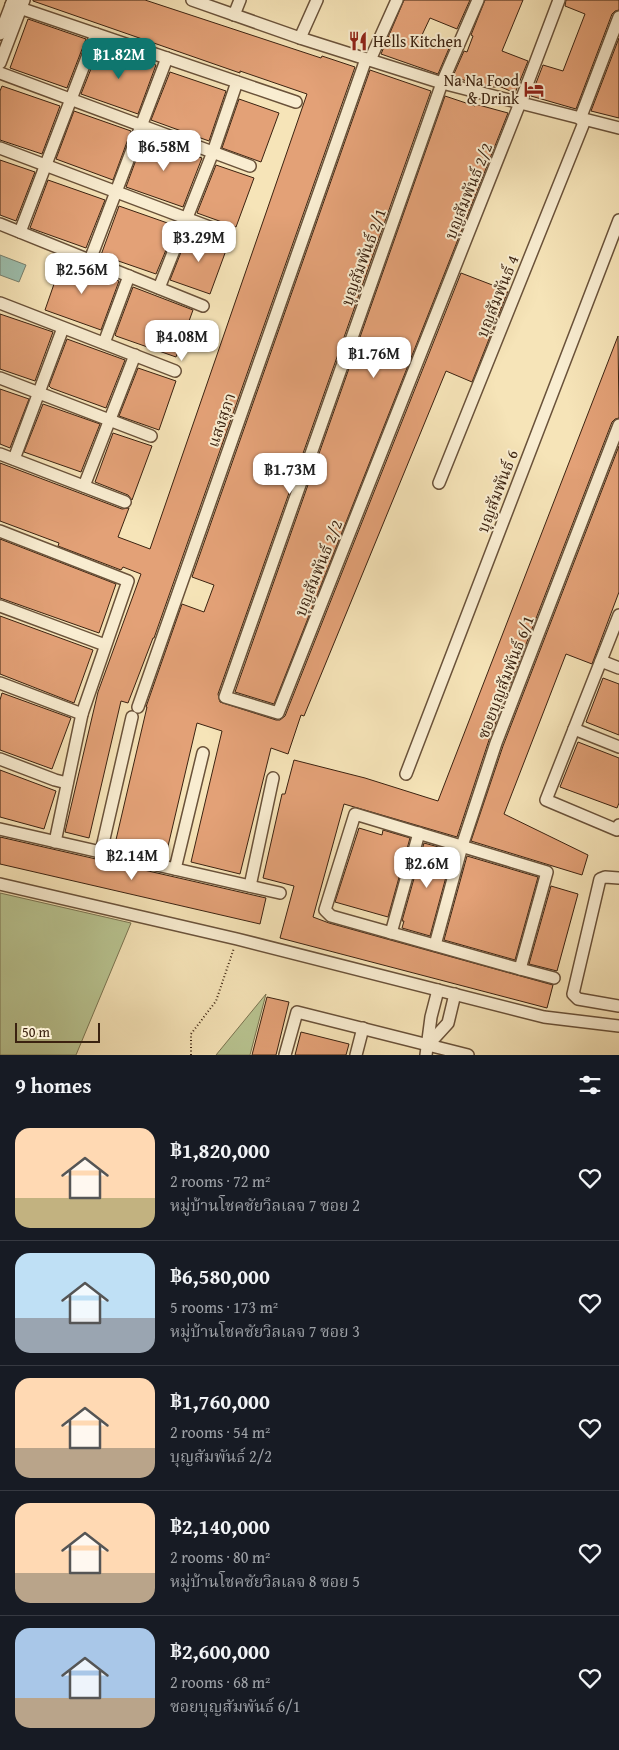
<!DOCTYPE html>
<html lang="en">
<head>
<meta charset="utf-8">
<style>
	body { margin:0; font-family:"Gentium Book Plus","Noto Serif Thai",serif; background:#20242c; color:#f1f3f6; height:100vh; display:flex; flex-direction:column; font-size:19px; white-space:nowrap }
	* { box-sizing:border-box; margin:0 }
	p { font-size:16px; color:#9ea1a6 }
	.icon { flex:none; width:28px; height:28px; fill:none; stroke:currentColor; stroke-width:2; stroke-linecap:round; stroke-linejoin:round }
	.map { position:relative; height:1055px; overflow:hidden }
	.sheet { display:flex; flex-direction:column; background:#171b24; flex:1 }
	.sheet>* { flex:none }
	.scale { position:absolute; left:15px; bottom:12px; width:85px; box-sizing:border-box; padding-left:5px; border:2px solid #3b2210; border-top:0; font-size:14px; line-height:18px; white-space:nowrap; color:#3b2210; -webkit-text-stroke:4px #f9edd1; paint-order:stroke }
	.price { position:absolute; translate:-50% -42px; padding:0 11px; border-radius:10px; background:#fff; color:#222; font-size:16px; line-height:32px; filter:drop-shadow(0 1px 2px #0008) }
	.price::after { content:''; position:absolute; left:50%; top:30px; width:15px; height:11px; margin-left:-8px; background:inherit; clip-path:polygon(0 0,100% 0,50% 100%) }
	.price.active { background:#0f766e; color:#fff }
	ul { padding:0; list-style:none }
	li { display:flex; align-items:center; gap:15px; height:125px; padding:0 15px }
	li+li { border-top:1px solid #363941 }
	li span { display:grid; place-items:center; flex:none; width:140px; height:100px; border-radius:15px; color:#555 }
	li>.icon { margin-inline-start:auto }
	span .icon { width:60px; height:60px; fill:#fffc; stroke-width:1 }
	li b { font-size:21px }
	h2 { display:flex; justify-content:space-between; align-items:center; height:60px; padding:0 15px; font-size:21px }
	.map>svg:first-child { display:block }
</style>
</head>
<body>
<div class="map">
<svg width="619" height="1055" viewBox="0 0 619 1055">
	<rect width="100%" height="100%" fill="#f6e4b8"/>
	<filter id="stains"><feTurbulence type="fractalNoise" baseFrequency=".004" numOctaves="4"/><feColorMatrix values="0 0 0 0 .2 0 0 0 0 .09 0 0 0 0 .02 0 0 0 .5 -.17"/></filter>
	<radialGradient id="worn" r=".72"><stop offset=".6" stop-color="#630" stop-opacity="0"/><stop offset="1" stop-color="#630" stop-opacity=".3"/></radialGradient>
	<g fill="#b9c592" stroke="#7a7451">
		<polygon points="0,893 131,923 76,1055 0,1055"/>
		<polygon points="266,994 250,1055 216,1055"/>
	</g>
	<polygon fill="#9dbfae" stroke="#76806f" points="0,255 26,265 19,282 0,275"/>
	<g fill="#e3a177" stroke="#3b2210">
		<polygon points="33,0 145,0 321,58 322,56 355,67 154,638 153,638 128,703 121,701 89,838 65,832 98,692 141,574 123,567 121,570 58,546 59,543 0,521 0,463 122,509 129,508 118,537 150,549 307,94 240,71 240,73 33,1"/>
		<polygon points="404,0 470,0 457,29 430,18 422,35 450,46 438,74 381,54"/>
		<polygon points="485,0 523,0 502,51 528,61 515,93 501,87 489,87 469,82 453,76 464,51 467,52 473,36 471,35"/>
		<polygon points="566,0 619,0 619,10 615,11 612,14 576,109 531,96 543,65 563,71 585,14 565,6"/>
		<polygon points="28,19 86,39 67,88 10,68"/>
		<polygon points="619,38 619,118 591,111"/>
		<polygon points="100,46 156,65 138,114 81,94"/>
		<polygon points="370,70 431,91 218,694 220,702 276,720 280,720 285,716 461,273 508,291 472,382 446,371 304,716 301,715 288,754 271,748 240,874 191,862 222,731 197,723 165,859 139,853 140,850 115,844 147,707 146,707 182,604 204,612 214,585 192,577"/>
		<polygon points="170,72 226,91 209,141 151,120"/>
		<polygon points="2,86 60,106 42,154 0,140 0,91"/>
		<polygon points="445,96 475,106 475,104 508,113 274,704 235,692"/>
		<polygon points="239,99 279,113 261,162 222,148"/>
		<polygon points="74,111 131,131 113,180 56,159"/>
		<polygon points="144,138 202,158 183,207 126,187"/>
		<polygon points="0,160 35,172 16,221 0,215"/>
		<polygon points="216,165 254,178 236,227 197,213"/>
		<polygon points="48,180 105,200 86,248 30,228"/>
		<polygon points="119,206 176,226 156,274 101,255"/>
		<polygon points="189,232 228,245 210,294 170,280"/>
		<polygon points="62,261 119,281 101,330 45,310"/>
		<polygon points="133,287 193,310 176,357 116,336 115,335"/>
		<polygon points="0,314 53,332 35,381 0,369"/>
		<polygon points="618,336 619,418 615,419 612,422 489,740 457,837 344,804 313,917 329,923 553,985 547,1008 280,938 294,886 263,878 282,794 285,794 294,760 365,778 438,801"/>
		<polygon points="67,339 125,360 106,408 51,388 49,386"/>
		<polygon points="138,368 176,381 159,430 119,416"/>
		<polygon points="0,389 29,399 10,448 0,444"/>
		<polygon points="43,404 100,424 81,472 24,452"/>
		<polygon points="113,433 152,446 132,500 128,495 95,482"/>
		<polygon points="619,446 619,592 592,664 566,654 504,814 588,855 582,875 471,841 503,746"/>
		<polygon points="0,539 116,584 99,633 0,598"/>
		<polygon points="0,616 93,650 74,703 0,674"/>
		<polygon points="603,678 619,684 619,735 586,722"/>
		<polygon points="2,693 71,718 52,769 0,750 0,700"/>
		<polygon points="578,742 619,758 619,803 617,808 560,787"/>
		<polygon points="0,770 56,791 44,829 0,817"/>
		<polygon points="359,828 382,835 383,830 410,838 388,917 335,902"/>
		<polygon points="0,837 266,898 260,924 0,864"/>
		<polygon points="424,843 453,851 430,936 402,928 404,921 402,921"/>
		<polygon points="467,856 538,877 515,960 444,940"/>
		<polygon points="551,886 578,894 557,971 529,964"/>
		<polygon points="267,997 289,1002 276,1055 252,1055"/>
		<polygon points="301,1032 349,1044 346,1055 295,1055"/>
	</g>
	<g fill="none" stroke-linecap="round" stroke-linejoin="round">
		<defs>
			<g id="minor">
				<polyline points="192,0 300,38 442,83 619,128"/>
				<polyline points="478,0 442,83 225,697 278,713 520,103 559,0"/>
				<polyline points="11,5 296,102"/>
				<polyline points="234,15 240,0"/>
				<polyline points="0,34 13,0"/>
				<polyline points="300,38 317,0"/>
				<polyline points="370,60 397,0"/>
				<polyline points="0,63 24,0"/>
				<polyline points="0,73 250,166"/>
				<polyline points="580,119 619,17"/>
				<polyline points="0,148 228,234"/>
				<polyline points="0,224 203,306"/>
				<polyline points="20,232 96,34"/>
				<polyline points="90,260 167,58"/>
				<polyline points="159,288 213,152 237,82"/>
				<polyline points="0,303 175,371"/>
				<polyline points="104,343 129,276"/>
				<polyline points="0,378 151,436"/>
				<polyline points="0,454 125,502"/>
				<polyline points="14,459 63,328"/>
				<polyline points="439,483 585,120"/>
				<polyline points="84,486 135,355"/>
				<polyline points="0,531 128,581 82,714 55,842"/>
				<polyline points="0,606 105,645"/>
				<polyline points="619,615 546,800 617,830 619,825"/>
				<polyline points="601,661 619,668"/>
				<polyline points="0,683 82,714"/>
				<polyline points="138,707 366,59"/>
				<polyline points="574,729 619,747"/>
				<polyline points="0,759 55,780 67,783"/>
				<polyline points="406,774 619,220"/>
				<polygon points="355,814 547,872 520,969 331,916 325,910"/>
				<polyline points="0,829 280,893"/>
				<polyline points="101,852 132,717"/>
				<polyline points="175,869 203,753"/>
				<polyline points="619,878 605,877 600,879 573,994 578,999 619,1006"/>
				<polyline points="0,884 237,939 544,1017 619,1026"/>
				<polyline points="250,886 273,778"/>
				<polyline points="391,933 419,833"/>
				<polyline points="435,945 462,846 496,743 619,425"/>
				<polyline points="520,969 554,978"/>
				<polyline points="428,1045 448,1023 455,994"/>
				<polyline points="285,1055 297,1012 468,1055"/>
				<polyline points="356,1055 363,1028"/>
				<polyline points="426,1055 431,1017 438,990"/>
			</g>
		</defs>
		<use href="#minor" stroke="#6a523a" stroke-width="14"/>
		<polyline stroke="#3b2210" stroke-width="2" stroke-dasharray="1 2.5" stroke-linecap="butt" points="191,1055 191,1034 216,1001 234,948"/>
		<use href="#minor" stroke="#f9edd1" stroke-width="11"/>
	</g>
	<defs>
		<symbol id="restaurant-bare" viewBox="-9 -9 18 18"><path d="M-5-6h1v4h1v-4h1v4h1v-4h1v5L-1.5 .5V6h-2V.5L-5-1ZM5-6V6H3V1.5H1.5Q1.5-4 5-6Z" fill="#8f2418" stroke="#f9edd1" stroke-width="2.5" paint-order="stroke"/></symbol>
		<symbol id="hotel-bare" viewBox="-9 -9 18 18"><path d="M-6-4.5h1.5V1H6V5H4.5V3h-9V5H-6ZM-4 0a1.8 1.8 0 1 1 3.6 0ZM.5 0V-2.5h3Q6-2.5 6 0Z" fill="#8f2418" stroke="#f9edd1" stroke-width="2.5" paint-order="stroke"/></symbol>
	</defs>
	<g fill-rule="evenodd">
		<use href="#restaurant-bare" x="344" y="27" width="28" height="28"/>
		<use href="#hotel-bare" x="520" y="75" width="28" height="28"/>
	</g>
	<g text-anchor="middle" stroke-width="4" stroke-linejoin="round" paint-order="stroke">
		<g font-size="16" fill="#3b2210" stroke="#f9edd1" text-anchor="start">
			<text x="373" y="47">Hells Kitchen</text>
			<text x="519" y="86" text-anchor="end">Na Na Food<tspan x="519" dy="18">&amp; Drink</tspan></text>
		</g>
		<g font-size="16" fill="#3b2210" stroke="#f9edd1">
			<text transform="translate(468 191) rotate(-68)" y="6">บุญสัมพันธ์ 2/2</text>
			<text transform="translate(363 257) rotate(-70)" y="6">บุญสัมพันธ์ 2/1</text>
			<text transform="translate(497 296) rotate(-68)" y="6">บุญสัมพันธ์ 4</text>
			<text transform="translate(221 420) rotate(-71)" y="6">แสงสุภา</text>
			<text transform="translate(497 491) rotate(-69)" y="6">บุญสัมพันธ์ 6</text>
			<text transform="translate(318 568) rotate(-68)" y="6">บุญสัมพันธ์ 2/2</text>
			<text transform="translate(505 677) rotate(-69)" y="6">ซอยบุญสัมพันธ์ 6/1</text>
		</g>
	</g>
	<rect width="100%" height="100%" filter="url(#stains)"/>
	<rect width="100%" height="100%" fill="url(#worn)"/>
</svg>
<div class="scale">50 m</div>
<b class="price active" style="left:119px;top:80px">฿1.82M</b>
<b class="price" style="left:164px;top:172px">฿6.58M</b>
<b class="price" style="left:199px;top:263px">฿3.29M</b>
<b class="price" style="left:82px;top:295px">฿2.56M</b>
<b class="price" style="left:182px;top:362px">฿4.08M</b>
<b class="price" style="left:374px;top:379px">฿1.76M</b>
<b class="price" style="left:290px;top:495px">฿1.73M</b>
<b class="price" style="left:132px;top:881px">฿2.14M</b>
<b class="price" style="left:427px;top:889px">฿2.6M</b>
</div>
<section class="sheet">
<h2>9 homes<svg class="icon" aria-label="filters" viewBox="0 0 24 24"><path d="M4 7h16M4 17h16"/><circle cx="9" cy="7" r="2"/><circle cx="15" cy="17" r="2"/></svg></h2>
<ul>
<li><span style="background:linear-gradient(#ffd9b3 70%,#c2b280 0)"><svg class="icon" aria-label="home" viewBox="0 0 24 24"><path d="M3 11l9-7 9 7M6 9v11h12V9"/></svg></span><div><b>฿1,820,000</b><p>2 rooms · 72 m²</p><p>หมู่บ้านโชคชัยวิลเลจ 7 ซอย 2</p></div><svg class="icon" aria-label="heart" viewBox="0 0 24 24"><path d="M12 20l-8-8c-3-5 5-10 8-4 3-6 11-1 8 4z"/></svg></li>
<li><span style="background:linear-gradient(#bfe0f5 65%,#9aa5b1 0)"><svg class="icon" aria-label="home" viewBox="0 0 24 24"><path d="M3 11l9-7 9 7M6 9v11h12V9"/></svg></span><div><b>฿6,580,000</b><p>5 rooms · 173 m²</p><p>หมู่บ้านโชคชัยวิลเลจ 7 ซอย 3</p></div><svg class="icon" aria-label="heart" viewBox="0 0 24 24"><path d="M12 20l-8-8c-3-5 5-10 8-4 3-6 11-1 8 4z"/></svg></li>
<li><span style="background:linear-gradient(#ffd9b3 70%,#b9a48a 0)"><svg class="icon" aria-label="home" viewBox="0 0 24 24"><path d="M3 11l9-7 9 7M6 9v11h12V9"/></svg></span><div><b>฿1,760,000</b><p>2 rooms · 54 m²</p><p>บุญสัมพันธ์ 2/2</p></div><svg class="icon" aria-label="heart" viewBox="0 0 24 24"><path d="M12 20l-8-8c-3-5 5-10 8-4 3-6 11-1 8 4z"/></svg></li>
<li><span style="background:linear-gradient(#ffd9b3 70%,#b9a48a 0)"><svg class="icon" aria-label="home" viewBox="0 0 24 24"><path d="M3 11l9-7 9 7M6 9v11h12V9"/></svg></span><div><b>฿2,140,000</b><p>2 rooms · 80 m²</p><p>หมู่บ้านโชคชัยวิลเลจ 8 ซอย 5</p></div><svg class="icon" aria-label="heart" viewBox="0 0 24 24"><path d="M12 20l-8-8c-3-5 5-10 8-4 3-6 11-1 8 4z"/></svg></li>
<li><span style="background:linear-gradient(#a9c7e8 70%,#b9a48a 0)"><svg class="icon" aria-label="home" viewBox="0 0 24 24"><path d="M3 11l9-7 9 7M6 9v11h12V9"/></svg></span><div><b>฿2,600,000</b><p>2 rooms · 68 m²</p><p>ซอยบุญสัมพันธ์ 6/1</p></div><svg class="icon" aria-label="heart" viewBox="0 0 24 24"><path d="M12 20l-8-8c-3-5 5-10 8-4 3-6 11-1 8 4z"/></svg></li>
</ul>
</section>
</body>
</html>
